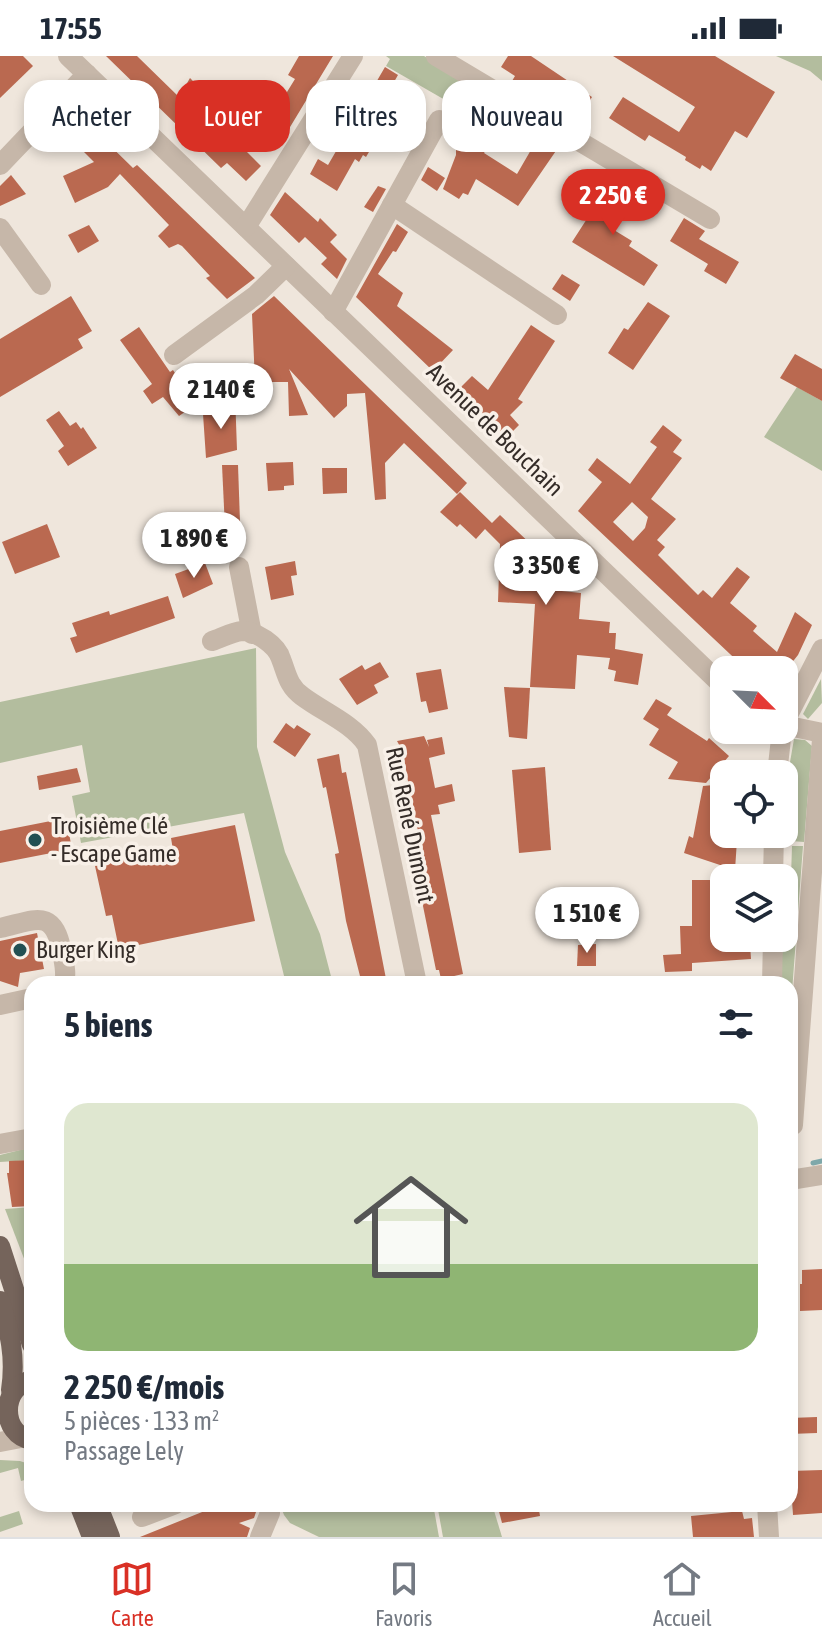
<!DOCTYPE html>
<html lang="fr">
<head>
<meta charset="utf-8">
<style>
	body { margin:0; font-family:"Asap Condensed",sans-serif; background:#f6f6f7; color:#1f2937; height:100vh; display:flex; flex-direction:column; font-size:30px; white-space:nowrap }
	* { box-sizing:border-box; margin:0 }
	p { font-size:26px; color:#747a83 }
	.icon { flex:none; width:44px; height:44px; fill:none; stroke:currentColor; stroke-width:2; stroke-linecap:round; stroke-linejoin:round }
	.map { position:relative; flex:1; overflow:hidden }
	.panel { position:absolute; left:24px; top:920px; width:774px; height:536px; display:flex; flex-direction:column; background:#fff; border-radius:24px; box-shadow:0 4px 12px #0003 }
	.panel>* { flex:none }
	.hud { position:absolute; left:24px; top:24px; width:774px; height:72px; display:flex; gap:16px }
	.needle { width:52px; rotate:114deg }
	.controls { position:absolute; left:710px; top:600px; display:grid; gap:16px }
	.controls a { display:grid; place-items:center; width:88px; height:88px; border-radius:16px; background:#fff; box-shadow:0 4px 12px #0003; font-size:40px }
	.price { position:absolute; translate:-50% -68px; padding:0 18px; border-radius:28px; background:#fff; color:#222; font-size:26px; line-height:52px; filter:drop-shadow(0 2px 4px #0008) }
	.price::after { content:''; position:absolute; left:50%; top:48px; width:24px; height:18px; margin-left:-12px; background:inherit; clip-path:polygon(0 0,100% 0,50% 100%) }
	.price.selected { background:#d93025; color:#fff }
	ul { padding:0; list-style:none }
	li { display:grid; align-content:center; gap:16px; height:424px; padding:0 40px }
	li span { display:grid; place-items:center; height:248px; border-radius:24px; color:#555 }
	li>.icon { margin-inline-start:auto }
	span .icon { width:144px; height:144px; fill:#fffc; stroke-width:1 }
	li b { font-size:34px }
	h2 { display:flex; justify-content:space-between; align-items:center; height:96px; padding:0 40px; font-size:34px }
	.pill { padding:0 28px; border-radius:24px; background:#fff; box-shadow:0 4px 12px #0003; font-size:28px; line-height:72px }
	.pill.selected { background:#d93025; color:#fff }
	.status { display:flex; justify-content:space-between; align-items:center; height:56px; padding:0 40px; background:#fff; direction:ltr }
	.status svg { height:22px; fill:currentColor }
	.dock { display:flex; justify-content:space-around; align-items:center; height:112px; border-top:2px solid #e0e1e3; background:#fff; font-size:22px; color:#747a83 }
	.dock a { display:grid; justify-items:center; gap:4px }
	.dock .selected { color:#d93025 }
	.map>svg:first-child { display:block }
</style>
</head>
<body>
<div class="status"><b>17:55</b><svg viewBox="0 0 49 12"><path d="M0 12V9h3v3zM5 12V6h3v6zM10 12V3h3v9zM15 12V0h3v12zM26 1h20v11H26zM47 4h2v5h-2z"/></svg></div>
<div class="map">
<svg width="822" height="1481" viewBox="0 0 822 1481">
	<rect width="100%" height="100%" fill="#efe6dc"/>
	<g fill="#b3bd9e">
		<polygon points="386,0 424,0 465,24 452,48 386,10 390,3"/>
		<polygon points="776,0 822,0 822,25 810,15"/>
		<polygon points="797,331 822,345 822,415 764,381"/>
		<polygon points="256,592 257,691 285,796 320,878 333,928 286,928 244,757 81,787 72,740 90,736 82,689 0,707 0,646"/>
		<polygon points="821,623 822,647 808,663 803,658"/>
		<polygon points="794,683 805,684 812,690 804,786 791,785 792,762 785,735"/>
		<polygon points="792,790 803,790 790,962 790,928 781,928 784,845 791,821"/>
		<polygon points="32,1091 32,1104 0,1106 0,1099"/>
		<polygon points="32,1151 32,1211 28,1213 5,1153"/>
		<polygon points="0,1404 20,1405 32,1409 32,1422 21,1425 18,1412 0,1417"/>
		<polygon points="280,1448 433,1448 439,1481 319,1481 290,1467 284,1459"/>
		<polygon points="437,1448 492,1448 502,1481 443,1481"/>
		<polygon points="19,1455 23,1468 0,1476 0,1461"/>
	</g>
	<g fill="none" stroke-linecap="round" stroke-linejoin="round">
		<polyline stroke="#7ea8aa" stroke-width="5" points="813,1107 822,1105"/>
	</g>
	<g fill="#ba6950" fill-rule="evenodd">
		<polygon points="0,0 23,0 33,10 0,42"/>
		<polygon points="106,0 137,0 179,41 190,22 205,37 204,40 213,46 210,56 220,65 218,67 261,110 246,125 227,107 221,112"/>
		<polygon points="299,0 333,0 281,86 269,77 284,52 279,49 295,23 288,19"/>
		<polygon points="508,0 531,0 592,41 581,60 555,44 554,47 512,25 515,20 501,11"/>
		<polygon points="613,0 715,0 775,36 747,82 735,75 711,115 702,109 700,113 685,104 686,101 649,79 645,85 609,62 623,41 679,76 695,51"/>
		<polygon points="385,11 398,19 390,33 402,40 366,101 363,99 359,106 355,103 337,135 310,118 318,103 328,109"/>
		<polygon points="490,49 507,59 484,97 517,118 535,87 530,85 536,74 560,89 518,150 476,123 468,139 463,137 459,143 443,133 456,99 456,90 477,80 465,73 472,60 485,57"/>
		<polygon points="89,69 133,112 137,109 255,222 227,243 206,222 210,220 182,190 178,188 169,192 158,180 169,169 120,118 108,131 75,147 63,120 94,106 73,85"/>
		<polygon points="428,111 445,122 437,135 421,124"/>
		<polygon points="11,119 26,138 0,150 0,130"/>
		<polygon points="614,121 632,132 609,171 632,185 629,190 658,209 644,230 572,186"/>
		<polygon points="378,130 386,133 373,156 364,151"/>
		<polygon points="285,136 318,166 320,162 337,179 330,186 347,203 337,223 321,208 327,202 305,181 299,187 270,159"/>
		<polygon points="684,162 705,175 699,183 739,206 726,228 704,215 708,208 670,185"/>
		<polygon points="397,168 408,176 396,196 393,195 378,218 403,237 397,250 453,294 433,315 356,241"/>
		<polygon points="89,169 99,185 78,197 68,179"/>
		<polygon points="562,218 580,229 570,245 552,233"/>
		<polygon points="71,240 92,275 78,283 83,292 0,341 0,283"/>
		<polygon points="274,240 467,427 457,438 404,387 385,407 386,443 375,444 365,337 347,338 347,350 334,362 289,313 308,359 289,360 288,326 255,326 252,258"/>
		<polygon points="648,246 670,260 633,314 608,297 624,272 628,274"/>
		<polygon points="531,269 555,285 518,343 523,346 510,359 519,369 504,384 455,337 472,320 488,334"/>
		<polygon points="139,271 170,316 173,314 195,349 179,360 163,341 152,348 143,335 152,328 120,284"/>
		<polygon points="795,298 822,313 822,345 780,322"/>
		<polygon points="235,338 237,394 206,402 203,358 223,357"/>
		<polygon points="59,355 70,370 76,366 81,373 83,371 97,392 68,410 58,395 64,390 46,364"/>
		<path d="M663,369L682,384L673,396L682,402L651,443L676,463L657,484L665,491L658,499L698,539L703,534L712,542L737,511L750,521L730,547L757,570L753,575L777,596L795,556L812,569L798,599L786,614H747L578,455L602,426L588,414L597,402L630,428L657,391L650,386ZM632,446L648,461L645,472L633,485L613,466Z"/>
		<polygon points="293,406 294,429 284,430 284,434 268,435 266,407"/>
		<polygon points="222,409 238,409 240,466 225,472"/>
		<polygon points="322,412 347,412 347,437 323,438"/>
		<polygon points="460,436 492,467 500,459 554,510 552,534 581,537 579,563 610,566 609,577 616,577 615,593 643,598 638,629 614,625 616,615 608,613 610,602 577,599 575,633 530,631 535,548 498,546 500,488 485,473 476,483 460,468 457,471 440,456"/>
		<polygon points="47,468 60,501 15,518 2,486"/>
		<polygon points="295,505 297,519 291,520 294,539 271,544 265,511"/>
		<polygon points="205,507 213,528 183,542 175,518"/>
		<polygon points="168,540 175,562 76,597 70,582 77,580 72,567 109,555 110,559"/>
		<polygon points="380,606 389,621 374,629 378,637 357,649 339,623 362,609 365,614"/>
		<polygon points="441,613 448,653 429,657 426,645 421,646 416,617"/>
		<polygon points="504,631 530,632 527,683 509,681"/>
		<polygon points="656,643 672,652 667,659 707,685 709,682 729,700 706,727 668,723 678,706 649,689 659,673 643,663"/>
		<polygon points="286,667 294,673 297,669 311,678 295,701 273,686"/>
		<polygon points="424,680 429,691 427,684 442,681 445,698 429,702 435,732 452,728 455,745 438,749 440,758 431,759 463,918 441,923 439,914 436,914 411,791 414,791 412,782 419,781 412,743 408,741 409,731 403,696 397,685"/>
		<polygon points="339,698 342,717 346,716 387,928 362,928 346,865 335,798 339,797 326,731 323,732 317,703"/>
		<polygon points="545,711 551,794 519,797 512,714"/>
		<polygon points="77,712 81,726 39,734 37,720"/>
		<polygon points="724,728 724,778 735,778 737,784 735,814 684,797 689,780 693,782 703,730"/>
		<polygon points="66,762 72,793 0,807 0,775"/>
		<polygon points="235,769 255,865 119,893 112,859 106,860 95,810 173,794 171,782"/>
		<polygon points="692,824 724,824 724,889 750,888 751,903 692,907 692,915 665,916 663,899 681,898 680,870 692,870"/>
		<polygon points="37,877 44,913 20,917 18,931 0,925 0,885"/>
		<polygon points="596,888 596,910 577,910 578,889"/>
		<polygon points="32,1104 32,1150 12,1151 7,1117 9,1117 9,1105"/>
		<polygon points="822,1213 822,1254 800,1255 800,1228 802,1228 802,1214"/>
		<polygon points="817,1361 817,1377 790,1378 790,1362"/>
		<polygon points="822,1414 822,1457 793,1459 790,1415"/>
		<polygon points="222,1448 254,1448 256,1456 254,1462 239,1467 250,1472 247,1481 140,1481"/>
		<polygon points="497,1448 538,1448 540,1460 502,1467"/>
		<polygon points="742,1455 744,1463 752,1462 754,1481 693,1481 691,1460"/>
	</g>
	<g fill="none" stroke-linecap="round" stroke-linejoin="round">
		<g stroke="#c6b7a9" stroke-width="20">
			<polyline points="68,0 724,631"/>
			<polyline points="436,0 710,163"/>
			<polyline points="0,109 87,18"/>
			<polyline points="392,149 557,259"/>
			<polyline points="246,171 353,0"/>
			<polyline points="0,172 41,229"/>
			<polyline points="333,256 439,64"/>
			<polyline points="174,299 256,239 286,210"/>
			<polyline points="239,511 252,578"/>
			<path d="M212,585C221,582 232,576 242,575C256,575 277,589 281,603C287,618 288,630 302,640C323,656 352,667 367,689L417,928"/>
			<polyline points="784,667 822,593"/>
			<polyline points="784,669 822,677"/>
			<polyline points="777,718 782,674"/>
			<polyline points="773,822 774,778"/>
			<path d="M0,872C36,864 53,851 62,896C64,907 67,917 64,928"/>
			<polyline points="772,928 773,882"/>
			<polyline points="0,949 32,942"/>
			<polyline points="790,1070 793,1069 822,683"/>
			<polyline points="0,1088 32,1082"/>
			<polyline points="790,1124 822,1119"/>
			<polyline points="0,1386 21,1382"/>
			<polyline points="767,1448 769,1481"/>
			<polyline points="142,1461 176,1448"/>
			<polyline points="260,1481 270,1457 267,1448"/>
		</g>
		<g stroke="#75645b" stroke-width="20">
			<polyline points="0,1190 32,1289"/>
			<path d="M0,1245C10,1276 16,1301 11,1334"/>
			<path d="M32,1324C0,1330 0,1379 32,1384"/>
			<polyline points="79,1448 92,1481"/>
			<polyline points="97,1448 110,1481"/>
		</g>
	</g>
	<g fill="#224f52" stroke="#f8f0e8" stroke-width="3">
		<circle cx="35" cy="784" r="8"/>
		<circle cx="20" cy="894" r="8"/>
	</g>
	<g text-anchor="middle" stroke-width="7" stroke-linejoin="round" paint-order="stroke">
		<g font-size="24" fill="#342c28" stroke="#f8f0e8">
			<text transform="translate(495 374) rotate(44)" y="8">Avenue de Bouchain</text>
			<text transform="translate(410 769) rotate(78)" y="8">Rue René Dumont</text>
		</g>
		<g font-size="24" fill="#342c28" stroke="#f8f0e8" text-anchor="start">
			<text x="51" y="778">Troisième Clé<tspan x="51" dy="28">- Escape Game</tspan></text>
			<text x="36" y="902">Burger King</text>
		</g>
	</g>
</svg>
<div class="controls">
<a><svg class="needle" viewBox="-14 -14 28 28"><path d="M0-13l5 13h-10z" fill="#e53935"/><path d="M0 13l5-13h-10z" fill="#747a83"/></svg></a>
<a><svg class="icon" aria-label="locate" viewBox="0 0 24 24"><circle cx="12" cy="12" r="6"/><path d="M12 2v4M12 18v4M2 12h4M18 12h4"/></svg></a>
<a><svg class="icon" aria-label="layers" viewBox="0 0 24 24"><path d="M12 4l9 5-9 5-9-5zM3 14l9 5 9-5"/></svg></a>
</div>
<b class="price selected" style="left:613px;top:181px">2 250 €</b>
<b class="price" style="left:221px;top:375px">2 140 €</b>
<b class="price" style="left:194px;top:524px">1 890 €</b>
<b class="price" style="left:546px;top:551px">3 350 €</b>
<b class="price" style="left:587px;top:899px">1 510 €</b>
<div class="hud">
<a class="pill">Acheter</a>
<a class="pill selected">Louer</a>
<a class="pill">Filtres</a>
<a class="pill">Nouveau</a>
</div>
<section class="panel">
<h2>5 biens<svg class="icon" aria-label="filters" viewBox="0 0 24 24"><path d="M4 7h16M4 17h16"/><circle cx="9" cy="7" r="2"/><circle cx="15" cy="17" r="2"/></svg></h2>
<ul>
<li><span style="background:linear-gradient(#dfe7d0 65%,#8fb573 0)"><svg class="icon" aria-label="home" viewBox="0 0 24 24"><path d="M3 11l9-7 9 7M6 9v11h12V9"/></svg></span><div><b>2 250 €/mois</b><p>5 pièces · 133 m²</p><p>Passage Lely</p></div></li>
</ul>
</section>
</div>
<nav class="dock">
<a class="selected"><svg class="icon" aria-label="map" viewBox="0 0 24 24"><path d="M3 6l6-2 6 2 6-2v14l-6 2-6-2-6 2zM9 4v14M15 6v14"/></svg>Carte</a>
<a><svg class="icon" aria-label="saved" viewBox="0 0 24 24"><path d="M7 4h10v16l-5-4-5 4z"/></svg>Favoris</a>
<a><svg class="icon" aria-label="home" viewBox="0 0 24 24"><path d="M3 11l9-7 9 7M6 9v11h12V9"/></svg>Accueil</a>
</nav>
</body>
</html>
